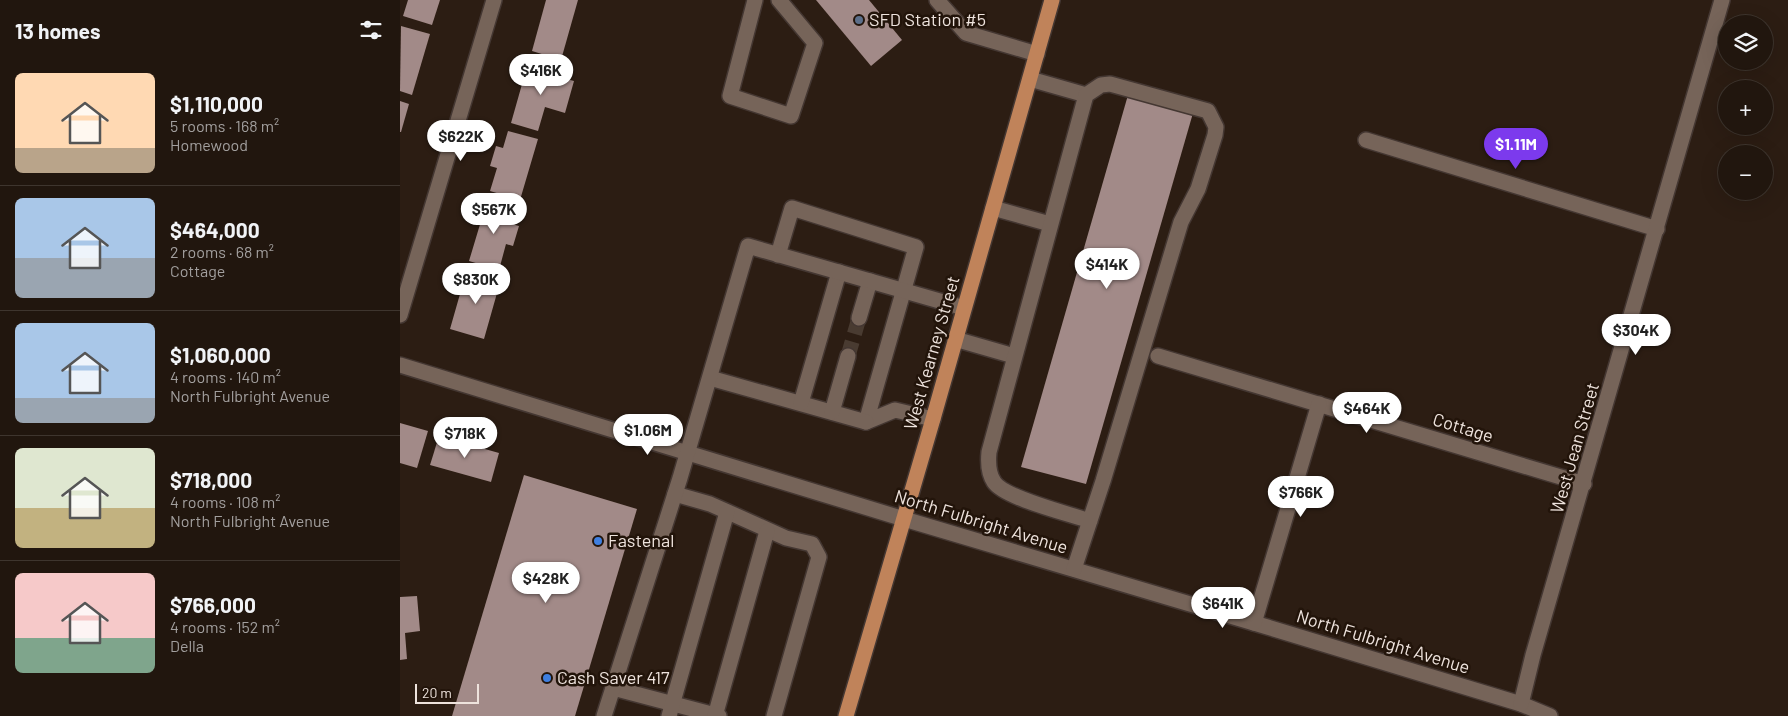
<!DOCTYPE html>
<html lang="en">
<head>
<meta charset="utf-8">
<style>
	body { margin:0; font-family:Barlow,sans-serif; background:#2d231c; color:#f1f3f6; height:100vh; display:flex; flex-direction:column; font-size:19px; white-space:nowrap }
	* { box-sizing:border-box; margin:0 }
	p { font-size:16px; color:#a29f9e }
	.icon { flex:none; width:28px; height:28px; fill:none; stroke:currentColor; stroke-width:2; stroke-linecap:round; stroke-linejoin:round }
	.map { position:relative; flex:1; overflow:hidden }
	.side { display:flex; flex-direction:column; background:#21160e; width:400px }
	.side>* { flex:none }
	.controls { position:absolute; left:1318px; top:15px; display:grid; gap:10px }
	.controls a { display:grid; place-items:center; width:55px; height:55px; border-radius:50%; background:#21160e; box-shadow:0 5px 20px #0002,0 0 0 1px #3e352e; font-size:25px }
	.scale { position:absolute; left:15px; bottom:12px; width:64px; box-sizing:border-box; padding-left:5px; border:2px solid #eee3dd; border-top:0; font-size:14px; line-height:18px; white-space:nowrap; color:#eee3dd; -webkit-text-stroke:4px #22140a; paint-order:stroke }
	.price { position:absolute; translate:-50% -42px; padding:0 11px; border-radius:18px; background:#fff; color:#222; font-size:16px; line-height:32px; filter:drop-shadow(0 1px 2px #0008) }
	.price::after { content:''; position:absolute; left:50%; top:30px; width:15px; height:11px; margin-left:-8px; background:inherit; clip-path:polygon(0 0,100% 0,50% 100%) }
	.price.on { background:#7c3aed; color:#fff }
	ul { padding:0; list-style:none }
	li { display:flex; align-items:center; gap:15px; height:125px; padding:0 15px }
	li+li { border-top:1px solid #3e352e }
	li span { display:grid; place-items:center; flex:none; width:140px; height:100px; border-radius:8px; color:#555 }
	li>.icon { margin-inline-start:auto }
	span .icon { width:60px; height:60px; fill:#fffc; stroke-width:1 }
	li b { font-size:21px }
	h2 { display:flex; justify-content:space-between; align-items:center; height:60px; padding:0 15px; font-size:21px }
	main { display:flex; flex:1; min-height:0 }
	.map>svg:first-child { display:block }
</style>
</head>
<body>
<main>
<section class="side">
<h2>13 homes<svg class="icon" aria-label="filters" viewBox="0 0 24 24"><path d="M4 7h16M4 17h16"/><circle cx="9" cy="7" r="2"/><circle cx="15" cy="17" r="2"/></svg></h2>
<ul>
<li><span style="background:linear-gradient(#ffd9b3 75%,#b9a48a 0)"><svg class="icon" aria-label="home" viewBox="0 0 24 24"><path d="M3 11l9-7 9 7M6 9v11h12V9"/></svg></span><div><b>$1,110,000</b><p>5 rooms · 168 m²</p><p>Homewood</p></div></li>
<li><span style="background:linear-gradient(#a9c7e8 60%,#9aa5b1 0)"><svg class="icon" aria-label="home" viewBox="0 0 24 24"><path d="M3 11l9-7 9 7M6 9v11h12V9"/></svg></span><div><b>$464,000</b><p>2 rooms · 68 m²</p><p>Cottage</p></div></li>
<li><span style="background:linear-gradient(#a9c7e8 75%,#9aa5b1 0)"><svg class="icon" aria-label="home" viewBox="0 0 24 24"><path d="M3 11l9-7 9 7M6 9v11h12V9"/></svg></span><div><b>$1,060,000</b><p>4 rooms · 140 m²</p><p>North Fulbright Avenue</p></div></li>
<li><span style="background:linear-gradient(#dfe7d0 60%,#c2b280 0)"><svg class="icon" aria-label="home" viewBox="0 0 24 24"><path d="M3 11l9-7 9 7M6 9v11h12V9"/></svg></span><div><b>$718,000</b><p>4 rooms · 108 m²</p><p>North Fulbright Avenue</p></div></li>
<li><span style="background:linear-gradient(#f6c9c9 65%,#7fa58c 0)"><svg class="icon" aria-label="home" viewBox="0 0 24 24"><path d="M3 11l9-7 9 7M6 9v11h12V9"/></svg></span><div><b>$766,000</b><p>4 rooms · 152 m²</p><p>Della</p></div></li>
</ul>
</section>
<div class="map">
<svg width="1388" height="716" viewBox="0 0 1388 716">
	<rect width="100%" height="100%" fill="#2c1d13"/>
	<g fill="#a28a88">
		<polygon points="8,0 40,0 32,25 3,16"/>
		<polygon points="146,0 178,0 161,60 132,51"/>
		<polygon points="416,0 469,0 502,40 471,66"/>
		<polygon points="1,26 30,34 12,95 0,91"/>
		<polygon points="128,63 157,71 156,76 174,81 165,113 145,107 138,131 111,123"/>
		<polygon points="728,95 793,113 686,484 621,467"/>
		<polygon points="0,101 9,104 1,132 0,132"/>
		<polygon points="108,131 138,139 120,200 90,191 97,168 90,166 96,146 103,148"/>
		<polygon points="87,201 116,209 112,224 119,226 113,246 106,244 99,270 69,261"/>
		<polygon points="72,271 101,279 84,339 50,329 62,287 67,288"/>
		<polygon points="0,423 28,431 17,468 0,463"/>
		<polygon points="39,436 99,453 91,482 30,465"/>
		<polygon points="124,475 237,509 175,716 52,716"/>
		<polygon points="17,596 20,631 5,633 7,659 0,660 0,597"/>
	</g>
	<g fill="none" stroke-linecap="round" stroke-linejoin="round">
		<polyline stroke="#493b31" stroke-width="15" stroke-dasharray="15 8" stroke-linecap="butt" points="448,356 459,318"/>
		<defs>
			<g id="minor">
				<polyline points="355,0 330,96 391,116 415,43 379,0"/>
				<polyline points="537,0 566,33 637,54"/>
				<polyline points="630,79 686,95"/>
				<polyline points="966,140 1257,229"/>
				<polyline points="593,208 650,224"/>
				<polyline points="378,255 392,208 516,247 466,422 495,410 533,419"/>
				<polyline points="0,315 94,0"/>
				<polyline points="459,318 470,281"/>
				<polyline points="555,339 614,356"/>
				<polyline points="758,356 1184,484"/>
				<polyline points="0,365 504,519 854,623 1121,704 1150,716"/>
				<polyline points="310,378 466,422"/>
				<polyline points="401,403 439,272"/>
				<polyline points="432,412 448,356"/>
				<polyline points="275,494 310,504 386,538 412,544 419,557 374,716"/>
				<path d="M674,569L703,481L781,222L798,189L815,135L816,127L808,111L710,84L701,85L686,95L589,452C588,462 588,473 594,482C604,498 670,514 690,521"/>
				<polyline points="854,623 919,404"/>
				<polyline points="213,688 319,716"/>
				<polyline points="1121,704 1133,655 1322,0"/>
				<polyline points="204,716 280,478 348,246 564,308"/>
				<polyline points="269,716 327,512"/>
				<polyline points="315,716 367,531"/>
			</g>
			<polyline id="major" points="446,716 533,419 652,0"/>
		</defs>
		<use href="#minor" stroke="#443732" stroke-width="18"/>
		<use href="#major" stroke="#443732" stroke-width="18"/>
		<use href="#minor" stroke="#766459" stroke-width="15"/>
		<use href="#major" stroke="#c0835a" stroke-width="15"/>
	</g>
	<circle fill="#5c6f8a" stroke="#22140a" stroke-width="2" cx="459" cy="20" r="5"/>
	<g fill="#3f7fe0" stroke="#22140a" stroke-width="2">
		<circle cx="198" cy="541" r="5"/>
		<circle cx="147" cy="678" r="5"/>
	</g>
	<g text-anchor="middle" stroke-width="5" stroke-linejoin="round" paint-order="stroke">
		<g font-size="18" fill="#eee3dd" stroke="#22140a" text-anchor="start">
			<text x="469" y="26">SFD Station #5</text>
			<text x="208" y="547">Fastenal</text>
			<text x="157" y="684">Cash Saver 417</text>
		</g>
		<g font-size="18" fill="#eee3dd" stroke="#22140a">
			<text transform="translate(532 353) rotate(-74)" y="6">West Kearney Street</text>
			<text transform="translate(1063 428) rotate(17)" y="6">Cottage</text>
			<text transform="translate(1175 448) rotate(-74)" y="6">West Jean Street</text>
			<text transform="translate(581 522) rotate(17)" y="6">North Fulbright Avenue</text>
			<text transform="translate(983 642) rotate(17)" y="6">North Fulbright Avenue</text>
		</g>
	</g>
</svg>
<div class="controls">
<a><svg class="icon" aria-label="layers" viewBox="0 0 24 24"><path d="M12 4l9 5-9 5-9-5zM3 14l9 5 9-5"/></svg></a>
<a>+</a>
<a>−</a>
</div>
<div class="scale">20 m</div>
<b class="price" style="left:141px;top:96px">$416K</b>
<b class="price" style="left:61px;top:162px">$622K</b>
<b class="price on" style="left:1116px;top:170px">$1.11M</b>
<b class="price" style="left:94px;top:235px">$567K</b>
<b class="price" style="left:707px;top:290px">$414K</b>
<b class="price" style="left:76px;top:305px">$830K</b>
<b class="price" style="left:1236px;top:356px">$304K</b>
<b class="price" style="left:967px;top:434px">$464K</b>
<b class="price" style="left:248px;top:456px">$1.06M</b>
<b class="price" style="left:65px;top:459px">$718K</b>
<b class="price" style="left:901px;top:518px">$766K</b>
<b class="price" style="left:146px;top:604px">$428K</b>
<b class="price" style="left:823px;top:629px">$641K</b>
</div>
</main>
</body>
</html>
